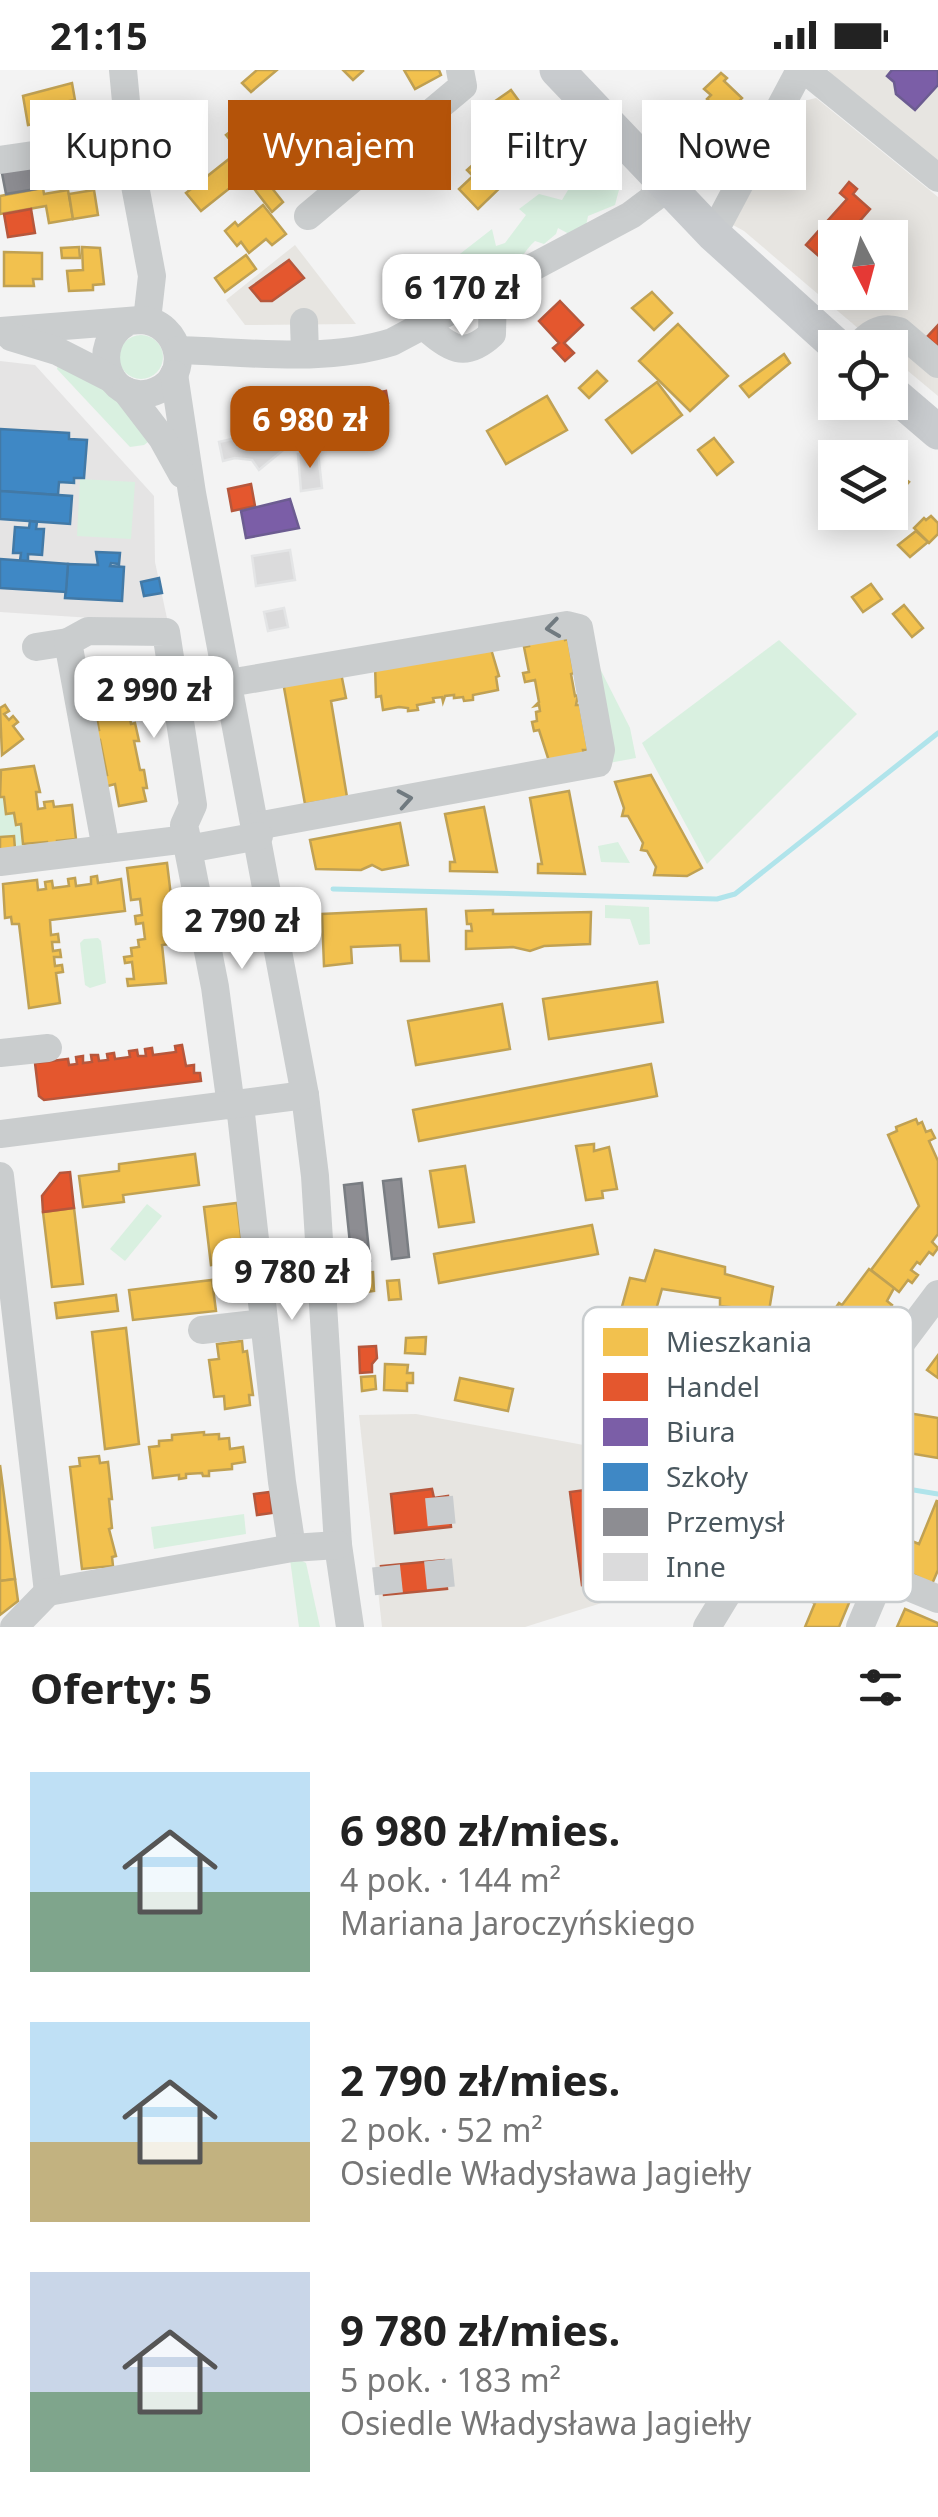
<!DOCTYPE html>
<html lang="pl">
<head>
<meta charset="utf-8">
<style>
	body { margin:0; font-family:"Noto Sans",sans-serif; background:#f2f2f2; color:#222; height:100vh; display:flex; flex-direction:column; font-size:38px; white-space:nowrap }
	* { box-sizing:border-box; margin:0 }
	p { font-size:32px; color:#767676 }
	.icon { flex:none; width:55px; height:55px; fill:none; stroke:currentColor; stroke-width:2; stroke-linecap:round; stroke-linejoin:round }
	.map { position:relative; height:1557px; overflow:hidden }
	.side { display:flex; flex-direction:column; background:#fff; flex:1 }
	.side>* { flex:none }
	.banner { position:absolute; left:30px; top:30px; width:880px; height:90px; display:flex; gap:20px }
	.needle { width:65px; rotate:174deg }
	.tools { position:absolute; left:818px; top:150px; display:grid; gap:20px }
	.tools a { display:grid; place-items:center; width:90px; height:90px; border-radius:0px; background:#fff; box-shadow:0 5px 25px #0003; font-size:50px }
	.price { position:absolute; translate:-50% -85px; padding:0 22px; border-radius:20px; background:#fff; color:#222; font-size:32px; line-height:65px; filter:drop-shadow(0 2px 5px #0008) }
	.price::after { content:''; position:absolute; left:50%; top:60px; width:30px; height:22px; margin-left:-15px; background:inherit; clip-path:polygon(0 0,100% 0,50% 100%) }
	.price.current { background:#b45309; color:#fff }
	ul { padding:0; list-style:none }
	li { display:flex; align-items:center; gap:30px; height:250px; padding:0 30px }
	li span { display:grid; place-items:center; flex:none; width:280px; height:200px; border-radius:0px; color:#555 }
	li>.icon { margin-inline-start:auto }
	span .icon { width:120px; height:120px; fill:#fffc; stroke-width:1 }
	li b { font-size:42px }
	h2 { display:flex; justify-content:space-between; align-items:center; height:120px; padding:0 30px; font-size:42px }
	.pill { padding:0 35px; border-radius:0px; background:#fff; box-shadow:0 5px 25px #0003; font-size:35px; line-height:90px }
	.pill.current { background:#b45309; color:#fff }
	.status { display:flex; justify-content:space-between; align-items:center; height:70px; padding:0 50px; background:#fff; direction:ltr }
	.status svg { height:28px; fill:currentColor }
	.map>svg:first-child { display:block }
</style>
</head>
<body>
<div class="status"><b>21:15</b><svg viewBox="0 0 49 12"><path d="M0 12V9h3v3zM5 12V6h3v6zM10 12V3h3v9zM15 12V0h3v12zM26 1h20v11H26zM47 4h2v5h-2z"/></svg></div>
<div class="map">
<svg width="938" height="1557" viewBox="0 0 938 1557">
	<rect width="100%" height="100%" fill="#f3f3f3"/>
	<g fill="#e7e5e1" fill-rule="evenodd">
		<polygon points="829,0 938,0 938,92 830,3"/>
		<path d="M816,28L938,127V326L890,286V278L880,277L744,161L733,155L799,32ZM835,168H890V222H835Z"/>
		<polygon points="295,175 356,254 245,255 226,230"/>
		<polygon points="416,1344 643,1386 659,1515 525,1557 382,1557 359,1345"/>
	</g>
	<polygon fill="#e5e4e4" points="0,291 35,295 154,426 155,492 168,553 0,542"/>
	<g fill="#d9f0e0">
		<path d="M591,88L617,104L620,116L615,135L588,146L586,156L569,164L558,158L556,164L544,174L535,171C526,179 521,190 512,196C495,211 464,227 443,219L438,201L492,159L496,176L505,173L526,145L519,139L539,124L562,130L568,120L563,110Z"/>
		<circle cx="141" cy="287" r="22"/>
		<polygon points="59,290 111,322 153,368 144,375 130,377 57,299"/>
		<polygon points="80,409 135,412 131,469 77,466"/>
		<polygon points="779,570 857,644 707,794 642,673"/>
		<polygon points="588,575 630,658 636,688 609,693"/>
		<polygon points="0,727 4,727 6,744 14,743 16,755 21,754 47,772 48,777 0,781"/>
		<polygon points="618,772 630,793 601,792 598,776"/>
		<polygon points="605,835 649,837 650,874 639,875 630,849 605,848"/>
		<polygon points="98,868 101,871 106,913 90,918 85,915 80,873 84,869"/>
		<polygon points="147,1134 162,1146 125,1191 110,1179"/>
		<polygon points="244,1444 246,1464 154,1479 151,1457"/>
		<polygon points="296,1488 306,1493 320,1557 299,1557 290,1489"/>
	</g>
	<g fill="#f2c14e" stroke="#c0a153" stroke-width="2.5">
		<polygon points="257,0 277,0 251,22 242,13"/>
		<polygon points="343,0 362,0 363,1 353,10"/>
		<polygon points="404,0 439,0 441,5 415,19"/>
		<polygon points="721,3 727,8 724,11 742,28 725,46 707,29 711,25 704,19"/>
		<polygon points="72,13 75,30 59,33 60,37 76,34 78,46 28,55 23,26"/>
		<polygon points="511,20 527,42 503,58 488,36"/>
		<polygon points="258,40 285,74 201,141 186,123 239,81 226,65"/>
		<polygon points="552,57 573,81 545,106 523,82"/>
		<polygon points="499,71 514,88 505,96 513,105 478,139 459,119 473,106 467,100"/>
		<polygon points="256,98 283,132 272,142 245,107"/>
		<polygon points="43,118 44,124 68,120 73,149 49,153 46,136 0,144 0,126"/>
		<polygon points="94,120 98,145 73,149 69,124"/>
		<polygon points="263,135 286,164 272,175 266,169 249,183 241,172 237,176 225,161 235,152 238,156"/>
		<polygon points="79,177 80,188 62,188 61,178"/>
		<polygon points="82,177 100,178 104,214 93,215 93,220 69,221 67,201 83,200"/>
		<polygon points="4,182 42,183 42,209 33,209 34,216 4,216"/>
		<polygon points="246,185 256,199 225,222 215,208"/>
		<polygon points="652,222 672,243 654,260 632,238"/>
		<polygon points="678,254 728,306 690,341 639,291"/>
		<polygon points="784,284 790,293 749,327 740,316"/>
		<polygon points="597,301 607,311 589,328 579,318"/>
		<polygon points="657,312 682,345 632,383 606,350"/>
		<polygon points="547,326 567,360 506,394 487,361"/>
		<polygon points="714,368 733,392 717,405 698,380"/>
		<polygon points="890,398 909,412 890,433"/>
		<polygon points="931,446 938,453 938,464 929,473 914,458 924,448 926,450"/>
		<polygon points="916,461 928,472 910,487 898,475"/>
		<polygon points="871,514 882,529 863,542 852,527"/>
		<polygon points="904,535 923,558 912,567 893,544"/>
		<polygon points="563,562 565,570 568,569 574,603 571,604 575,626 578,625 576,635 580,635 588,680 583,680 584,685 549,691 539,660 534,661 532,652 537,651 536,642 540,641 539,635 535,636 539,632 535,610 525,612 523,603 529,602 524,577 529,576 527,568"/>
		<polygon points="491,579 499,606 496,607 498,620 473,625 473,630 464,631 463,627 454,628 454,625 445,626 443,632 442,627 433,628 434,632 417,635 418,640 408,641 408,638 399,637 383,640 381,626 376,627 375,594"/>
		<polygon points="120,595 123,608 128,607 131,624 126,625 131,654 135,653 139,671 134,671 140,700 144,700 147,718 143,718 146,731 119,736 115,714 104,717 102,706 107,705 100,670 95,671 93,661 99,660 94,634 89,634 87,601"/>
		<polygon points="340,598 346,628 331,631 347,727 305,734 283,612"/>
		<polygon points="5,635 9,641 4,644 9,650 13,646 18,652 13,656 23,669 2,685 0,638"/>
		<polygon points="34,696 40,722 36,722 38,739 45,738 44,732 53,731 54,737 72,735 76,769 57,771 57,776 48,777 47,772 23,774 21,754 16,755 14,743 6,744 4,727 0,727 1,700"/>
		<polygon points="651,705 702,798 687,806 654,805 656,797 647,781 641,780 643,773 628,746 622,746 624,738 615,712"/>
		<polygon points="569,721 585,804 538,803 538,794 542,794 530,728"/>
		<polygon points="484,737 497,802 450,801 450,792 455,792 445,744"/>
		<polygon points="400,753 408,795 382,800 372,795 361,800 316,799 310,770"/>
		<polygon points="14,766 15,779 0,781 0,767"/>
		<polygon points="167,793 171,826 166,827 167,835 172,834 177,873 162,875 166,913 128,916 127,909 134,909 132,892 125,893 124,887 132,886 131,878 139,877 138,870 145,869 143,853 136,854 135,846 142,845 140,829 131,830 127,798"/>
		<polygon points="97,806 98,813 121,809 125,841 50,850 51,865 58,864 59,872 52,872 53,881 60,880 61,887 54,887 55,896 62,895 63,902 56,903 60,933 29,938 19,854 12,854 11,847 5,848 3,814 37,810 38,820 46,819 45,812 52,811 53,818 69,816 68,809 75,808 76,816 91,814 91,807"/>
		<polygon points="426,839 429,891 401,891 400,875 351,877 352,893 324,896 322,844"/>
		<polygon points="493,840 493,844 591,842 590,874 544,876 530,881 513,877 466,879 466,861 472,861 471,854 467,854 466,841"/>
		<polygon points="657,912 663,952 549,969 543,929"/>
		<polygon points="502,934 510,979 416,995 408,951"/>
		<polygon points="651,994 657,1026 419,1071 413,1040"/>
		<polygon points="916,1049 918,1054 922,1052 926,1062 931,1060 935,1068 929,1071 938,1091 938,1164 932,1172 938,1178 933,1185 929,1182 920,1194 917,1192 911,1200 918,1205 912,1213 908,1210 899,1222 871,1200 919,1136 888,1065 897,1061 896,1057"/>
		<polygon points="594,1074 594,1081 609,1077 617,1119 602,1121 603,1128 586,1130 576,1076"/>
		<polygon points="195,1084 199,1115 123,1125 124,1132 83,1137 79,1106 119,1101 119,1094"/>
		<polygon points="465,1096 474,1152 439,1157 430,1101"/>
		<polygon points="237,1133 244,1191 211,1195 204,1137"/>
		<polygon points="74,1138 83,1214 52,1217 43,1142"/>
		<polygon points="592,1155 598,1184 439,1213 434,1184"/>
		<polygon points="655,1180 725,1197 725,1204 773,1217 769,1241 758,1240 757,1251 739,1249 737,1256 728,1253 730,1237 720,1236 720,1228 662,1219 624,1350 594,1336 630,1208 645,1211"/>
		<polygon points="869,1199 894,1218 887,1231 892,1235 887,1242 881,1238 871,1249 868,1247 862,1255 869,1261 864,1269 856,1263 843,1283 850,1288 845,1296 841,1293 833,1304 808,1286 812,1281 808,1278 839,1233 842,1235"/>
		<polygon points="373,1202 374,1221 350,1224 348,1204"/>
		<polygon points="212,1210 216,1241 133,1250 129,1220"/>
		<polygon points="399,1210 401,1229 389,1230 387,1211"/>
		<polygon points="116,1225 118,1241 57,1248 55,1233"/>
		<polygon points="126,1258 139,1374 105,1379 92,1262"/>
		<polygon points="426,1267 425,1284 405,1283 406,1268"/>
		<polygon points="242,1271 243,1282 247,1281 253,1325 249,1325 250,1335 225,1339 224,1326 214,1327 209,1290 219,1289 217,1274"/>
		<polygon points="938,1285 938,1308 927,1300"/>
		<polygon points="385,1294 408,1295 407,1303 413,1303 413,1313 407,1313 407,1321 384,1320"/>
		<polygon points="375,1306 376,1319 362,1321 361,1307"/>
		<polygon points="460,1308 513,1319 508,1341 455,1330"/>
		<polygon points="902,1342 938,1348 938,1388 891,1380"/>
		<polygon points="204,1362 204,1365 219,1364 219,1369 229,1368 230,1379 243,1377 245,1392 232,1394 232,1399 209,1401 209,1406 203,1406 202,1403 186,1404 186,1408 179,1409 179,1405 153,1408 149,1377 159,1376 159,1371 172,1370 172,1365"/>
		<polygon points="99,1386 100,1393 108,1392 112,1429 109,1429 112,1458 109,1459 116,1486 112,1487 113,1496 82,1499 70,1397 80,1396 79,1388"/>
		<polygon points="0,1395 15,1509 0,1511"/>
		<polygon points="937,1430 938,1500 932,1514 891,1493 890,1497 847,1479 848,1475 835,1470 846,1444 919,1474"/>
		<polygon points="15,1509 18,1531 0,1545 0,1511"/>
		<polygon points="825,1509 854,1521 839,1557 805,1557 815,1533 810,1531 813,1523 818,1525"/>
		<polygon points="905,1539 938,1553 938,1557 897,1557"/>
	</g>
	<g fill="#e4572e" stroke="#b6573c" stroke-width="2.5">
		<polygon points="849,112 857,119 853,124 870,139 845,168 835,168 835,186 828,194 806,175 847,129 840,123"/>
		<polygon points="31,139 35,163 8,167 4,144"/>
		<polygon points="289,190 304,208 272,231 261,231 250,218"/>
		<polygon points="859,222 878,222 886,229 878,238"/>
		<polygon points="560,231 583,255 564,273 574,283 565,291 553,278 559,273 539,251"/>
		<polygon points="938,255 938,277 927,267"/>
		<polygon points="386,321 388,333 327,343 326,332"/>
		<polygon points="251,414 255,436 232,441 228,419"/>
		<polygon points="182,975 186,996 194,995 194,1003 200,1003 201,1011 44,1030 39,1026 35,993 68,989 69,995 77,994 76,987 83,986 83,993 92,992 91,985 98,985 99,991 108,990 107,984 114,983 115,989 130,987 129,981 137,980 138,986 146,986 145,979 152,978 153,985 176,982 175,976"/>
		<polygon points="70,1102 74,1138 43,1142 42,1126 60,1103"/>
		<polygon points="376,1276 377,1288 372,1294 372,1302 360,1303 359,1277"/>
		<polygon points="634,1401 646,1507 582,1515 570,1422 593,1419 596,1404"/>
		<polygon points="432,1419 434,1428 448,1426 451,1457 395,1463 391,1424"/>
		<polygon points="270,1422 272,1443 257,1445 254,1424"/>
		<polygon points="444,1490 447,1519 384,1525 381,1496"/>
	</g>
	<g fill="#7b5ea7" stroke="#6c5c91" stroke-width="2.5">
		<polygon points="892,0 938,0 938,15 915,40 896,24 894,12 887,6"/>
		<polygon points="290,429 299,458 246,468 241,441"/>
	</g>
	<g fill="#3f88c5" stroke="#4279a6" stroke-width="2.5">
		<polygon points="0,359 69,363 69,369 87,370 84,408 74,408 74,413 59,412 58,425 0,421"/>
		<polygon points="0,421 72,426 70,454 0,449"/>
		<polygon points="30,451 37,452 36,459 44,459 42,485 28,484 28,491 20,491 21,483 13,483 15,457 29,458"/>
		<polygon points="96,482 120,483 119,494 111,493 110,496 124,497 122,531 65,528 68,494 98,495"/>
		<polygon points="0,489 68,494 66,522 0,518"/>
		<polygon points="159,508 162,523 144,526 141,512"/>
	</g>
	<g fill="#8d8d92" stroke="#797d82" stroke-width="2.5">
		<polygon points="50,95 54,116 6,124 1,98"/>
		<polygon points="401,1109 409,1187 392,1189 383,1111"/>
		<polygon points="362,1113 370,1191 352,1193 344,1115"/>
	</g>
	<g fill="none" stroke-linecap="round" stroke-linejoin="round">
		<g stroke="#b0e4eb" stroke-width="5">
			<polyline points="333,819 717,829 735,824 938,663"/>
			<polyline points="823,1405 938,1424"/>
		</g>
	</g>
	<g fill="#dbdbdc" stroke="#e4e5e6" stroke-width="2.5">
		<polygon points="275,338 299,367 259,400 252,390 235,388 223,391 219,372 232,369"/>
		<polygon points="318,382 322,418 301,421 298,384"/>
		<polygon points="290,480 295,510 256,516 252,486"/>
		<polygon points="284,538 288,557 268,561 264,542"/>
	</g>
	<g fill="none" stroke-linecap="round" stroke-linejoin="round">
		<g stroke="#c9ccce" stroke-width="28" stroke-dasharray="28 14" stroke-linecap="butt">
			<polyline points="439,1427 442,1458"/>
			<polyline points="438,1490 441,1519"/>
			<polyline points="386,1496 389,1524"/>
		</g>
		<g stroke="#cacdce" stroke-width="28">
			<polyline points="123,0 133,105 152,206 147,250"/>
			<polyline points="805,0 938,108"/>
			<polyline points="0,90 130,71"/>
			<polyline points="308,146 463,16 460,0"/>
			<polyline points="713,164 800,0"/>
			<polyline points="304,252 305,283"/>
			<path d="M424,256C450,278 464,290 492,264L493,220"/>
			<path d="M0,261L140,250C182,251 194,312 150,323C106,333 90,274 126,253"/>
			<polyline points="11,267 57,281 112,309"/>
			<path d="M856,278C869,264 880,255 899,261L938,294"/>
			<path d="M178,280C248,282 325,293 392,272L631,145L667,118"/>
			<polyline points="174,304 192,423 305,1025 315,1106 338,1475 350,1557"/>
			<polyline points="126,321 162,368 182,404"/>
			<polyline points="36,577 68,572"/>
			<polyline points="229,613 567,555 579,558 601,680 598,693 257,756"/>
			<polyline points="106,779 68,572 88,561 166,562 193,735 184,755 187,769"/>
			<polyline points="188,779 215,917 231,1036"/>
			<polyline points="0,792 187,769 188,779 259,766"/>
			<polyline points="0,983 48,978"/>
			<polyline points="240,1035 282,1412 292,1478"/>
			<polyline points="0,1064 305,1025"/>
			<polyline points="0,1106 48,1522"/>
			<polyline points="202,1260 263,1253"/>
			<polyline points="765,1458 938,1529"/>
			<polyline points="48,1522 292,1478 338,1475"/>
			<polyline points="14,1557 48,1522"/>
			<polyline points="707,1557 792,1418 938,1224"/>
			<polyline points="860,1557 882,1505"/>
		</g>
		<g stroke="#c8cbce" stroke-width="35">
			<polyline points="557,0 713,164 839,278"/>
			<polyline points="890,321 938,362"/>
		</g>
	</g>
	<defs><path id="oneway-chevron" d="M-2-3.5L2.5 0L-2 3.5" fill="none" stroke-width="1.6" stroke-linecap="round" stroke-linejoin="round" transform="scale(2.5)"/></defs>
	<g stroke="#707a80">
		<use href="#oneway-chevron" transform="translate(553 558) rotate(172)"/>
		<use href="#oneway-chevron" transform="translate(405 729) rotate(-10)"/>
	</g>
	<rect x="583" y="1237" width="330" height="295" rx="15" fill="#fff" stroke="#c9cdcf" stroke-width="2.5"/>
	<rect x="603" y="1258" width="45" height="28" fill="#f2c14e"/>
	<rect x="603" y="1303" width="45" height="28" fill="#e4572e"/>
	<rect x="603" y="1348" width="45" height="28" fill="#7b5ea7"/>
	<rect x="603" y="1393" width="45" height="28" fill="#3f88c5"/>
	<rect x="603" y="1438" width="45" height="28" fill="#8d8d92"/>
	<rect x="603" y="1483" width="45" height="28" fill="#dbdbdc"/>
	<g font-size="28" fill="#4a575e">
		<text x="666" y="1282">Mieszkania</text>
		<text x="666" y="1327">Handel</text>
		<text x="666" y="1372">Biura</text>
		<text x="666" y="1417">Szkoły</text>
		<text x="666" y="1462">Przemysł</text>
		<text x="666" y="1507">Inne</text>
	</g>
</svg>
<div class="tools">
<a><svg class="needle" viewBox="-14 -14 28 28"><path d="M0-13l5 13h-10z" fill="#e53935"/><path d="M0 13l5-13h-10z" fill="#767676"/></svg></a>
<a><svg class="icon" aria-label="locate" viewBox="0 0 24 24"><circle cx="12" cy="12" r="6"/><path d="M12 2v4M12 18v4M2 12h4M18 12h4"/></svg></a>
<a><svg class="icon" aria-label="layers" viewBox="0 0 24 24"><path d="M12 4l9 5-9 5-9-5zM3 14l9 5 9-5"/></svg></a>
</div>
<b class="price" style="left:462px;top:269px">6 170 zł</b>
<b class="price current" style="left:310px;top:401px">6 980 zł</b>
<b class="price" style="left:154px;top:671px">2 990 zł</b>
<b class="price" style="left:242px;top:902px">2 790 zł</b>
<b class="price" style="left:292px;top:1253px">9 780 zł</b>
<div class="banner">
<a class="pill">Kupno</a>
<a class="pill current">Wynajem</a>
<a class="pill">Filtry</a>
<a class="pill">Nowe</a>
</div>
</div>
<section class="side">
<h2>Oferty: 5<svg class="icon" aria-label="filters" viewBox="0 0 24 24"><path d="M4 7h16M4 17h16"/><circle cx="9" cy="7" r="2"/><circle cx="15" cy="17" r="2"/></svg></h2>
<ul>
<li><span style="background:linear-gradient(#bfe0f5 60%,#7fa58c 0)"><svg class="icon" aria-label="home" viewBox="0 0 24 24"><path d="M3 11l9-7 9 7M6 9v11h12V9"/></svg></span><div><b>6 980 zł/mies.</b><p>4 pok. · 144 m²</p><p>Mariana Jaroczyńskiego</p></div></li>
<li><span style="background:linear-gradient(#bfe0f5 60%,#c2b280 0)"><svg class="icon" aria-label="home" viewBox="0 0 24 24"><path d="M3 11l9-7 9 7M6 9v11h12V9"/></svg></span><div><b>2 790 zł/mies.</b><p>2 pok. · 52 m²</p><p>Osiedle Władysława Jagiełły</p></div></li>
<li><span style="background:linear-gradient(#c9d6e8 60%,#7fa58c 0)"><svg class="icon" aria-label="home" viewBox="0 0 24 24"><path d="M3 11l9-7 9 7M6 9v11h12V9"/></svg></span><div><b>9 780 zł/mies.</b><p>5 pok. · 183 m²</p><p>Osiedle Władysława Jagiełły</p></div></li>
</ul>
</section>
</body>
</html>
